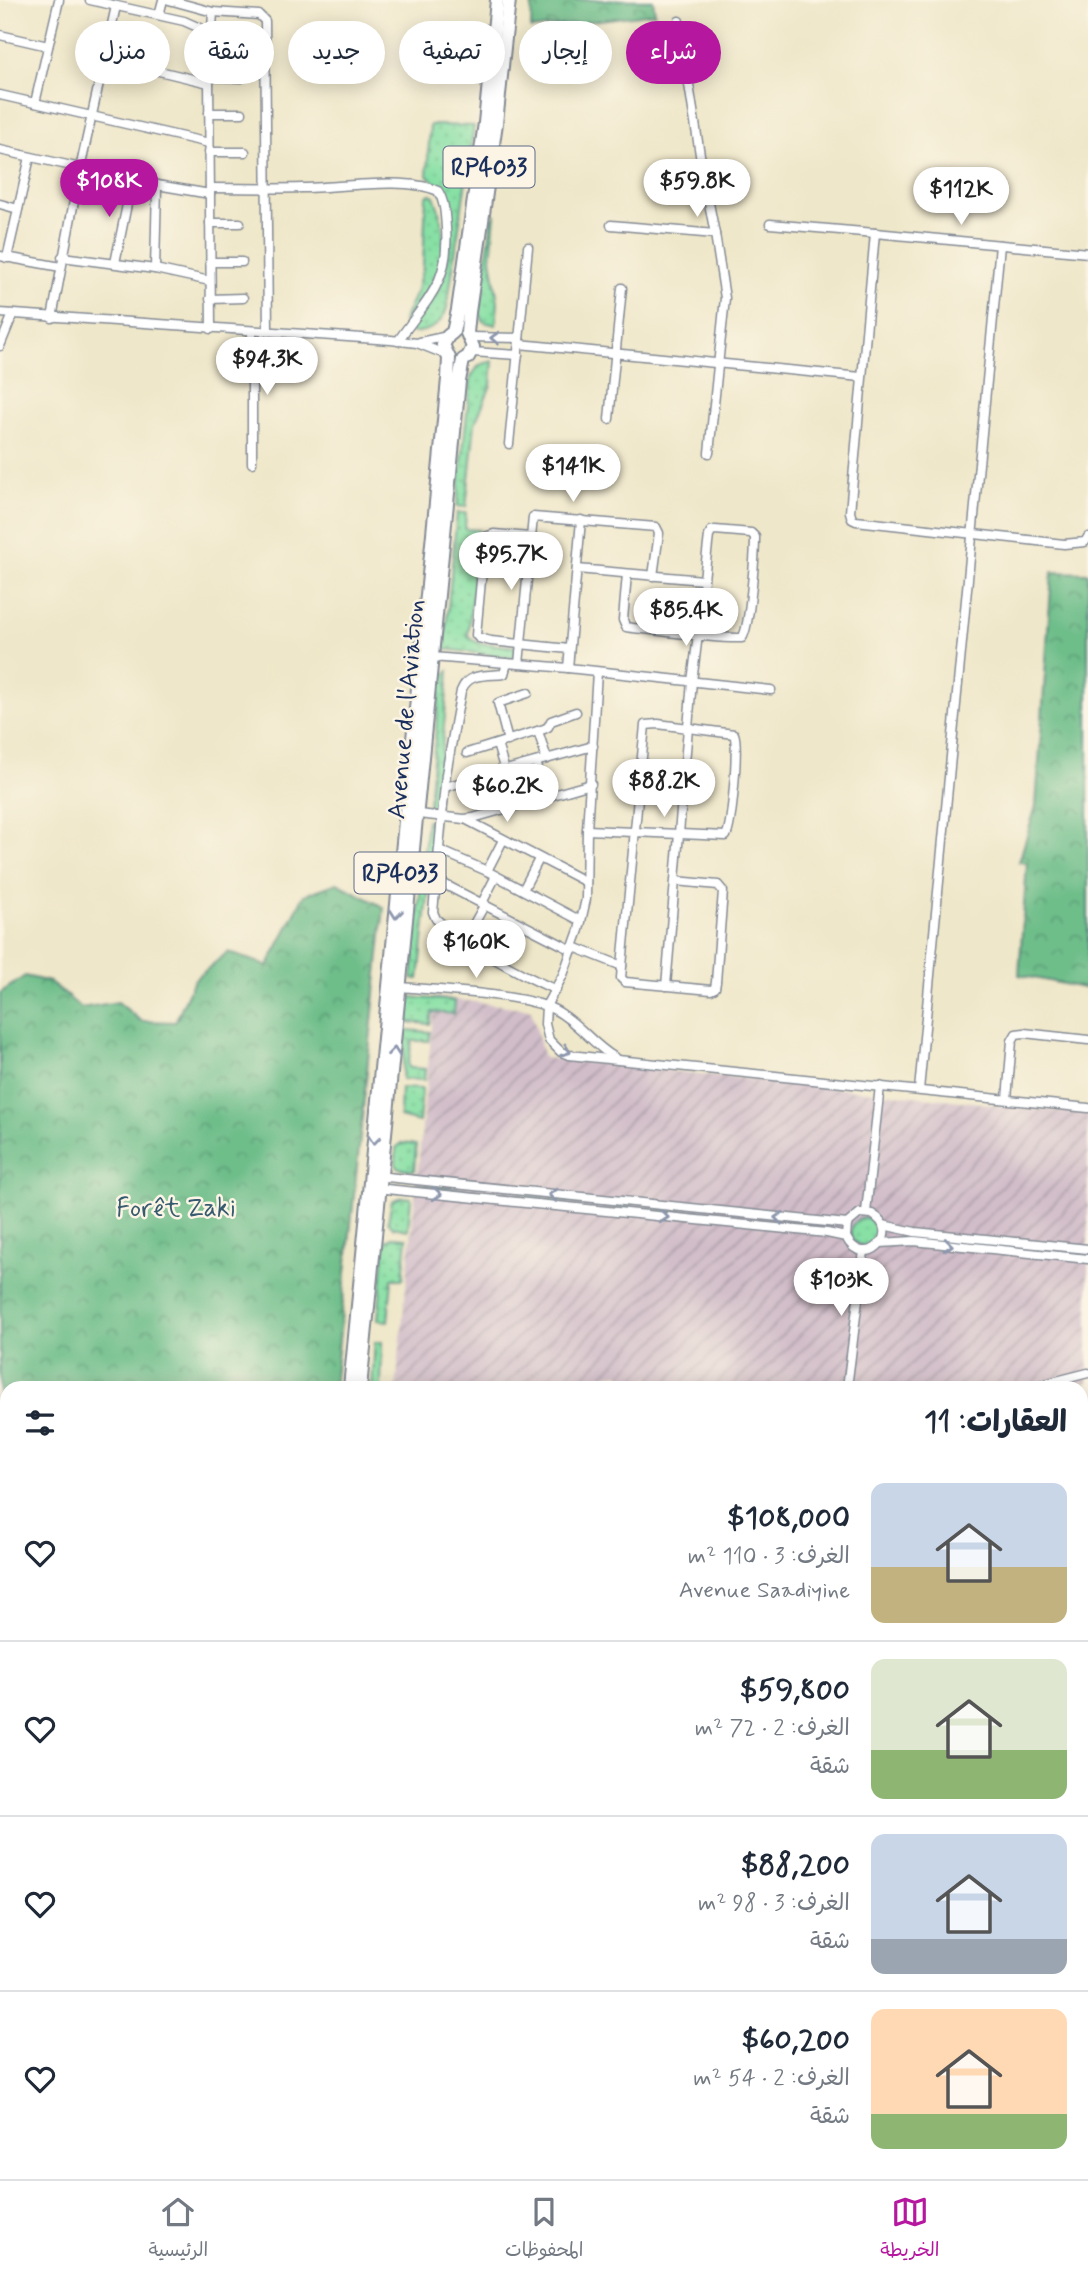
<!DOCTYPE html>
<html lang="ar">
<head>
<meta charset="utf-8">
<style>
	body { margin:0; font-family:Mynerve,"Playpen Sans Arabic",sans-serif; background:#f2f2f3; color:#1f2937; direction:rtl; height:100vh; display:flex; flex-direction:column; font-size:26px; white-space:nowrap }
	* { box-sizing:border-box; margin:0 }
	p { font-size:23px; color:#747a83 }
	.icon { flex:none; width:38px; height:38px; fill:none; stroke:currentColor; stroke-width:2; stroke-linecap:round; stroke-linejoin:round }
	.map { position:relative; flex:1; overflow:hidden; direction:ltr }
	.side { position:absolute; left:0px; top:1381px; width:1088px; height:800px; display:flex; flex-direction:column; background:#fff; border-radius:21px 21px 0 0; box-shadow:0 4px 18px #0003; direction:rtl }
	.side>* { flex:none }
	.top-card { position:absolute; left:21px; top:21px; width:700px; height:63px; direction:rtl; display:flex; gap:14px }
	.price { position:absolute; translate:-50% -60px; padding:0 16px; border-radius:24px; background:#fff; color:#222; font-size:23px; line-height:46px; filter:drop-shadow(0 2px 4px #0008) }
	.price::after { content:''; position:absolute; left:50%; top:42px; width:21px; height:16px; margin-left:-10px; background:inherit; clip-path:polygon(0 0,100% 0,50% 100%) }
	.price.on { background:#b5179e; color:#fff }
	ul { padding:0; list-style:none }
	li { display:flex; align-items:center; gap:21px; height:175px; padding:0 21px }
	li+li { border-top:2px solid #e0e1e3 }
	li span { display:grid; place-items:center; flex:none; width:196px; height:140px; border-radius:14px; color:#555 }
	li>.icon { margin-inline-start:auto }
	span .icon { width:84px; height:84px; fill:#fffc; stroke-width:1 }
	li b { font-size:30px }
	h2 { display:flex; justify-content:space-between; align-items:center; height:84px; padding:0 21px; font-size:30px }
	.tag { padding:0 24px; border-radius:32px; background:#fff; box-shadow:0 4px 18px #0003; font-size:24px; line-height:63px }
	.tag.on { background:#b5179e; color:#fff }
	.menu { display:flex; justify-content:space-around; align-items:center; height:98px; border-top:2px solid #e0e1e3; background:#fff; font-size:19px; color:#747a83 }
	.menu a { display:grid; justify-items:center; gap:4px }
	.menu .on { color:#b5179e }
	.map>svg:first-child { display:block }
</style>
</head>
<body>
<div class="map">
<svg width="1088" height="2179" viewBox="0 0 1088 2179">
	<defs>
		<pattern id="industrial-furrows" width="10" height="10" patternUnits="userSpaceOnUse" patternTransform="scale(1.75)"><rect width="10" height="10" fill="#d1bdc9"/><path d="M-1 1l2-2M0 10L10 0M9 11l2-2" fill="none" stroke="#a99aa6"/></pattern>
		<pattern id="grass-dots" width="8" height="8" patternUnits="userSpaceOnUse" patternTransform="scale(1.75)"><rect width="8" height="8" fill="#88e0a5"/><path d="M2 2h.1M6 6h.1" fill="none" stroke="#75c090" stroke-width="1.8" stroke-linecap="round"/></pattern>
		<pattern id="forest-crowns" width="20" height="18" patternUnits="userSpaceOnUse" patternTransform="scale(1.75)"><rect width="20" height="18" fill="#6ebe8a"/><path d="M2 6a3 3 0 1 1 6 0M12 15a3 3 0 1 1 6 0" fill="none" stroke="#5a9b74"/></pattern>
	</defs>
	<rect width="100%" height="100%" fill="#fcf5e5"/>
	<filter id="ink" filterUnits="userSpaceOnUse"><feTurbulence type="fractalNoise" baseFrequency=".0143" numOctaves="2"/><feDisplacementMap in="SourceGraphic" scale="14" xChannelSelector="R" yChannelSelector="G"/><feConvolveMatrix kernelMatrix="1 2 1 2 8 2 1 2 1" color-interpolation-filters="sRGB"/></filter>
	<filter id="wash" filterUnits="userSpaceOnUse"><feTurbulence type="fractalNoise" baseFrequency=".00686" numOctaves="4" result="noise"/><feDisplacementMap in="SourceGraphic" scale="28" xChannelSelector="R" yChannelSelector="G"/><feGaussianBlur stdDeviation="1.57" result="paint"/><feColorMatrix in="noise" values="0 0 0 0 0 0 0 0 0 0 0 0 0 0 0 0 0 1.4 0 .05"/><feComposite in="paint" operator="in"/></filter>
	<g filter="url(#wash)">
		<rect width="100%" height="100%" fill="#efe7c9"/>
		<polygon fill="url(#industrial-furrows)" points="435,997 531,1009 544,1058 1088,1114 1088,1382 1060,1388 653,1388 650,1378 628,1386 620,1373 505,1388 396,1388"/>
		<g fill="url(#grass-dots)" stroke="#528882" stroke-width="2">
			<path d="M430,125L474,126L447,308C441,326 430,331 412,333L410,328C420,315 432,303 439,288C450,267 455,218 446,196C442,187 435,181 427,176Z"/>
			<path d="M430,194L434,196C456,252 439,281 404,323L403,321L416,293L423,267L426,197Z"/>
			<polygon points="495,214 491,259 498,302 496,325 484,322 479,313 492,219"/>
			<polygon points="493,361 491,385 475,423 466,507 457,506 471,377 479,365"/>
			<polygon points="457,513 466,513 465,529 479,530 468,636 478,643 516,647 516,658 444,649"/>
			<polygon points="449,671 436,812 428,812 441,679 444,674"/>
			<polygon points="427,820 436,820 419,979 412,979"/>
			<polygon points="410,997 455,1001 454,1014 432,1012 430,1024 408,1022"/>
			<polygon points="406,1030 430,1032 429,1041 412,1041 408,1065 410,1068 425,1069 424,1080 402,1079"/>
			<polygon points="401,1088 422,1089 419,1122 400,1117"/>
			<polygon points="402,1143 416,1145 414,1171 399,1168 396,1165 396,1148"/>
			<polygon points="416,1184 690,1213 690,1216 416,1186"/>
			<polygon points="401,1197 411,1198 408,1230 393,1227 388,1221 392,1201"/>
			<circle cx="865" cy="1232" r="14"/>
			<polygon points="391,1237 407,1238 403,1279 392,1279 388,1321 378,1320 385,1240 390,1240"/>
			<polygon points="375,1342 382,1342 381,1388 372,1388"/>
			<polygon points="0,1626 7,1626 7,1929 0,1928"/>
		</g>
		<g fill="url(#forest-crowns)" stroke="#447674" stroke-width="2">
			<polygon points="532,0 653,0 655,13 531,29"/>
			<polygon points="1052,572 1088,573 1088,989 1019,975 1027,863 1019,862 1036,806"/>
			<polygon points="337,883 384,907 334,1388 7,1388 7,1562 0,1561 0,993 25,976 50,982 81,1008 118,1002 141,1021 175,1022 194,980 228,952 268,966 304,895"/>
		</g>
	</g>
	<g filter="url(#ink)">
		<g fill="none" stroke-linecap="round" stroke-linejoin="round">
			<defs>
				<g id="minor">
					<polyline points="90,0 184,21 211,33"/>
					<polyline points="169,0 213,12 259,15 265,21 268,332"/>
					<polyline points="159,15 163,0"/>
					<polyline points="679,21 704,180"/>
					<polyline points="0,35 48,46"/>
					<polyline points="210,42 244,42"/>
					<polyline points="105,58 209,83"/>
					<polyline points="209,77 242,78"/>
					<polyline points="0,95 209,143"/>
					<polyline points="35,103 59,0"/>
					<polyline points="209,113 242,113"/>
					<polyline points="0,150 157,185 210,194"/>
					<polyline points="209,152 245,152"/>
					<path d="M210,188C240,188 271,189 302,188C338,188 406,176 438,191C445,202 445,215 446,228C450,283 427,299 398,341"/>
					<polyline points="708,198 715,234"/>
					<polyline points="0,204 18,209"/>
					<polyline points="210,223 240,223"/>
					<polyline points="770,224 875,233"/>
					<polyline points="611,225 715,234 725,298 709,453"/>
					<polyline points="1088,253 875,233 850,512 852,519 856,521 1064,544 1085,542 1088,537"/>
					<polyline points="0,256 61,267"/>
					<polyline points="62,257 155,269 210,281"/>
					<polyline points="7,258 30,157"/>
					<polyline points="210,262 242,262"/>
					<polyline points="115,263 132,180"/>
					<polyline points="155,269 157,185"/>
					<polyline points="210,299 243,298"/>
					<polyline points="0,313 391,340 417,343 447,355"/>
					<polyline points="52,318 80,169 116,6"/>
					<polyline points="211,329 209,77 213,12"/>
					<polyline points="470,337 519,338"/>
					<polyline points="420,342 448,336"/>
					<polyline points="519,344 861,377"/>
					<polyline points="0,346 13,314"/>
					<polyline points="472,352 518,355"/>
					<polyline points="609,419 622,288"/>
					<polyline points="509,444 528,247"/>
					<polyline points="252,463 252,331"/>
					<polyline points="530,537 494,534 485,537 476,635 479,638 491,641 569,649"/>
					<polyline points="577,569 703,580"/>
					<path d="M627,574L623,620L626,627L633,628C668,631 706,639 742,638C750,628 755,553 755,537L751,533L715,530L711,531L709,536C703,584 699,633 692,681L666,986"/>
					<polyline points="432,657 568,668 771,690"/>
					<path d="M507,663L504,674C487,676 468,672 461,691L446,774L433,912L436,919C472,949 514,971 556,990"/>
					<polyline points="519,664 533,517 656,527 659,533 653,576"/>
					<polyline points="568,668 581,520"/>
					<polyline points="597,672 587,830 586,899 579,930 563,975 546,1006 545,1024 549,1040 561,1052 569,1055 1088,1108"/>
					<polyline points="538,731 547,759"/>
					<polyline points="508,741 498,703 528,693"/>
					<polyline points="497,744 505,771"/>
					<polyline points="467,753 544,729 548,727 551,721 576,712"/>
					<polyline points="536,762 547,797"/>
					<polyline points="495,774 506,809"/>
					<polyline points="445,787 593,746"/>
					<polyline points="418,814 464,819 473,818 591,784"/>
					<polyline points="467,820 586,882"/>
					<path d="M587,830L726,836C732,826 739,743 734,734L658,724L645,725L622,966L621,978L625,982L711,990L715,988L716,982L723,891L718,885L676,881"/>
					<polyline points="439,850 487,871 581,921"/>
					<polyline points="487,871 503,840"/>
					<polyline points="436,880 572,950"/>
					<polyline points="523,890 539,859"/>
					<polyline points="482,903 496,876"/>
					<polyline points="465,940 485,904"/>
					<polyline points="574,947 622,966"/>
					<path d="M401,987C440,991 522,993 555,1010C578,1022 592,1044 614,1057"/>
					<polyline points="919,1090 1000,245"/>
					<polyline points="1007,1099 1012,1041 1016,1034 1024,1033 1088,1040"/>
					<polyline points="377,1176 847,1224"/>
					<path d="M376,1188L827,1233L846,1237C863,1272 905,1233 872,1214L860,1213L847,1224L846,1237"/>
					<polyline points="866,1212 880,1086"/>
					<polyline points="883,1225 915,1232 1088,1249"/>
					<polyline points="880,1243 914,1241 1088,1259"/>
					<polyline points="847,1388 864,1251"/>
					<polyline points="1029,1388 1088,1373"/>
					<polyline points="0,2011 7,2013"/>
					<polyline points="0,2048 7,2037"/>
					<polyline points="251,2179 253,2174"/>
				</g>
				<g id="tertiary">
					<polyline points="768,2174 768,2179"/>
					<polyline points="785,2179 786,2174"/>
				</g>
				<g id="secondary">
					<polyline points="0,1941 7,1943"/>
					<polyline points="0,1966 7,1967"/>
					<polyline points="809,2174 830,2179"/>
					<polyline points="904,2174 927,2179"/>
				</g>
				<g id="primary">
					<polyline points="350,1388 448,379 449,358 443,345 448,336 453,332 458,310 485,123 497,0"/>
					<polyline points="360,1388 459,381 463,360 468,357 473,347 467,333 469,312 496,123 509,0"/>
				</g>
				<g id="trunk">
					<polyline points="0,1582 7,1582"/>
					<polyline points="0,1598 7,1599"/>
					<polyline points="1082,1708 1088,1708"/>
					<polyline points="1082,1725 1088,1726"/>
					<polyline points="345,2174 348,2179"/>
					<polyline points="367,2174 368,2179"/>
					<polyline points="382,2174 382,2179"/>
					<polyline points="415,2179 416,2174"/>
				</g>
			</defs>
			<use href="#minor" stroke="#858b94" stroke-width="11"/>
			<use href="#tertiary" stroke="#858b94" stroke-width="13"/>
			<use href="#secondary" stroke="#858b94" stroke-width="14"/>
			<use href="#primary" stroke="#858b94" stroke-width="16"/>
			<use href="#trunk" stroke="#858b94" stroke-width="16"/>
			<use href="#minor" stroke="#fff" stroke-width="8"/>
			<use href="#tertiary" stroke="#fff" stroke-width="10"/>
			<use href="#secondary" stroke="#fff" stroke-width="10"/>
			<use href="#primary" stroke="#fff" stroke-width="12"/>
			<use href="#trunk" stroke="#fff" stroke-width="12"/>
			<g stroke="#1b2f5e" stroke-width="2">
				<polyline points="0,1956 7,1957"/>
				<polyline points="849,2174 871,2179"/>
				<polyline points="866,2174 888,2179"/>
			</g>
		</g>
		<defs><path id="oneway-chevron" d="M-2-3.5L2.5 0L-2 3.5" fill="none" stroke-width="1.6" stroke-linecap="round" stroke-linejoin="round" transform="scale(1.75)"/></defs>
		<g stroke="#8d97ae">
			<use href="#oneway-chevron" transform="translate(495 338) rotate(-178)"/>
			<use href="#oneway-chevron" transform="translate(396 914) rotate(96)"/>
			<use href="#oneway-chevron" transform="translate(566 1051) rotate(21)"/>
			<use href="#oneway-chevron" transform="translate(394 1052) rotate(-84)"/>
			<use href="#oneway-chevron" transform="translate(374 1140) rotate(96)"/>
			<use href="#oneway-chevron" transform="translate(437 1194) rotate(6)"/>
			<use href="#oneway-chevron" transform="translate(553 1195) rotate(-174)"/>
			<use href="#oneway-chevron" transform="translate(664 1217) rotate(6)"/>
			<use href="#oneway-chevron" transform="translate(779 1218) rotate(-174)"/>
			<use href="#oneway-chevron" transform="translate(948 1245) rotate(6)"/>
		</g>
	</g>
	<g text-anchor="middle" stroke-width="5" stroke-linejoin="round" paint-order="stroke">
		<g fill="#fcf5e5" stroke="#5e6a86" stroke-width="2">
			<rect x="443.5" y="146.5" width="91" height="41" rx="5"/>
			<rect x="354.5" y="852.5" width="91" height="41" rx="5"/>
		</g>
		<g font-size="24" font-weight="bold" fill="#1b2f5e">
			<text x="489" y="175">RP4033</text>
			<text x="400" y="881">RP4033</text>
		</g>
		<g font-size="26" fill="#1b2f5e" stroke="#fcf5e5">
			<text transform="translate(405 709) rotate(-85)" y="9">Avenue de l'Aviation</text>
		</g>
		<g font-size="26" fill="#365b70" stroke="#fcf5e5">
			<text x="176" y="1216">Forêt Zaki</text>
		</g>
	</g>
</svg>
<b class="price on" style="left:109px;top:219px">$108K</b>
<b class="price" style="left:697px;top:219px">$59.8K</b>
<b class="price" style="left:961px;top:227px">$112K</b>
<b class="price" style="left:267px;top:397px">$94.3K</b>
<b class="price" style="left:573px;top:504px">$141K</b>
<b class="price" style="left:511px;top:592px">$95.7K</b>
<b class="price" style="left:686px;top:648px">$85.4K</b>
<b class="price" style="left:664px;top:819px">$88.2K</b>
<b class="price" style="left:507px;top:824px">$60.2K</b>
<b class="price" style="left:476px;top:980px">$160K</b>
<b class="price" style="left:841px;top:1318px">$103K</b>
<div class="top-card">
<a class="tag on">شراء</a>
<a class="tag">إيجار</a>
<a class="tag">تصفية</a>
<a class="tag">جديد</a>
<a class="tag">شقة</a>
<a class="tag">منزل</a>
</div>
<section class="side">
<h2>العقارات: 11<svg class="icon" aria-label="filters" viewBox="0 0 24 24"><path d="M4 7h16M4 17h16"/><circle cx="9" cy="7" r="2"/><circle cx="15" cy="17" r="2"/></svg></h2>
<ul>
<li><span style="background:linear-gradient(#c9d6e8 60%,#c2b280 0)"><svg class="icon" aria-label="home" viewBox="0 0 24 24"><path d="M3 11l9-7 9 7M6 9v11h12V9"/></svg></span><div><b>$108,000</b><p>الغرف: 3 · 110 m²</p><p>Avenue Saadiyine</p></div><svg class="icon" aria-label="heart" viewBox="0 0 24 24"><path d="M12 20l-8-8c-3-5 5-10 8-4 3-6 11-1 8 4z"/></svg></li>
<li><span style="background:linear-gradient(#dfe7d0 65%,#8fb573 0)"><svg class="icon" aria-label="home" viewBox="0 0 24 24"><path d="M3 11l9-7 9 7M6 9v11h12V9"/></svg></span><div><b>$59,800</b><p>الغرف: 2 · 72 m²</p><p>شقة</p></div><svg class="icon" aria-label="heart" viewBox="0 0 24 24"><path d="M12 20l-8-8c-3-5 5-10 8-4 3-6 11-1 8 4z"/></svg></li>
<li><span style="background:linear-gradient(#c9d6e8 75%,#9aa5b1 0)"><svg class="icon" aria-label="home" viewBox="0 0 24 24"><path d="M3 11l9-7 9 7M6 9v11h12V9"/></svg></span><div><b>$88,200</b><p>الغرف: 3 · 98 m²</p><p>شقة</p></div><svg class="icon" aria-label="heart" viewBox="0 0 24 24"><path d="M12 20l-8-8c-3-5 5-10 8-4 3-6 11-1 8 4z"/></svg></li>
<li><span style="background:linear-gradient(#ffd9b3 75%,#8fb573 0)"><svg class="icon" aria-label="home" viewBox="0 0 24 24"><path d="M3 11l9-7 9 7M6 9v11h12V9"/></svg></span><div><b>$60,200</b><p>الغرف: 2 · 54 m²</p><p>شقة</p></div><svg class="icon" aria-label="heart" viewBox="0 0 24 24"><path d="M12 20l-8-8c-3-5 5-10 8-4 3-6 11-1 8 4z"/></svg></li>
</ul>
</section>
</div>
<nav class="menu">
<a class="on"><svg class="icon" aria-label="map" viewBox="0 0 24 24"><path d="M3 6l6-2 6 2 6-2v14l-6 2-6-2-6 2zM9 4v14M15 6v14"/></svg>الخريطة</a>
<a><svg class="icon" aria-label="saved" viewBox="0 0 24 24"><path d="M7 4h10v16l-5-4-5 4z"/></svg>المحفوظات</a>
<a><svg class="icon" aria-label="home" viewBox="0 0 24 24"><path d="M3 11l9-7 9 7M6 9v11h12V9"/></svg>الرئيسية</a>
</nav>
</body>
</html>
